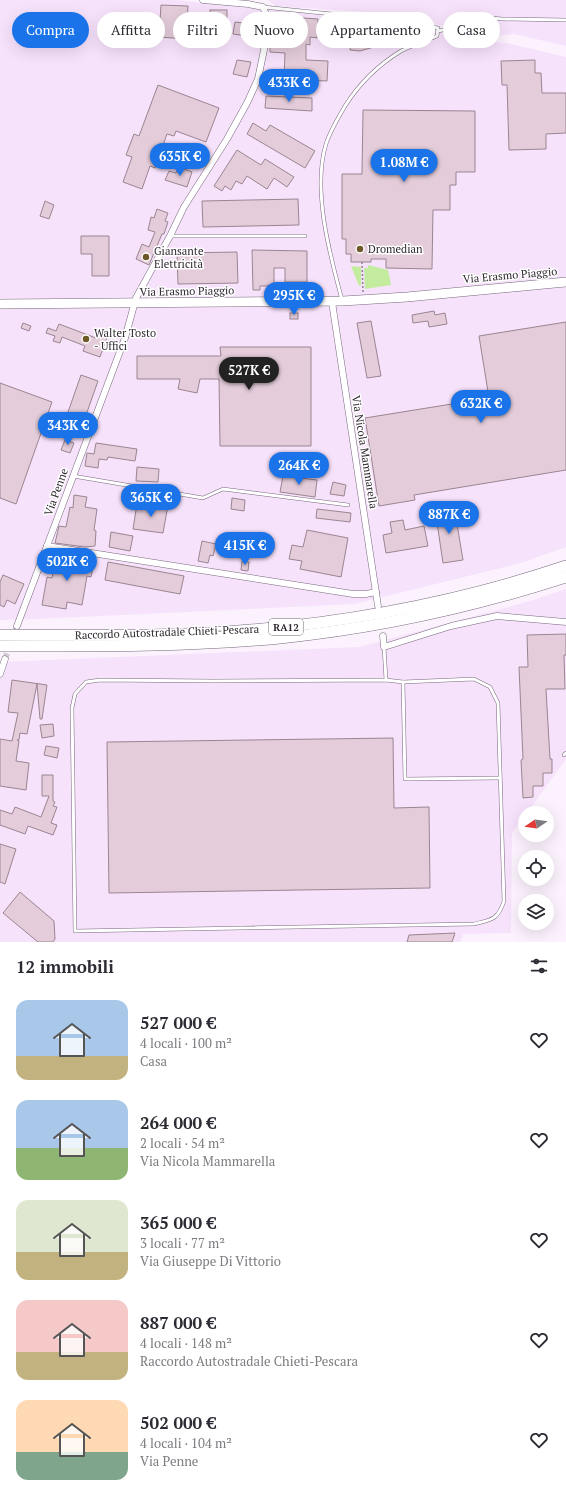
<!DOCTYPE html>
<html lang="it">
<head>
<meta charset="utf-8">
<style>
	body { margin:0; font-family:"PT Serif",serif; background:#f7f7f7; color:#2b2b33; height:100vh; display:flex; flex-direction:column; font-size:15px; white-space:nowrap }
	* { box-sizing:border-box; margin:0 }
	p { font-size:13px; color:#7c7c81 }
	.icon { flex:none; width:22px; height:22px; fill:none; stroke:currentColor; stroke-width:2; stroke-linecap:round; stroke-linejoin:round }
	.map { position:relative; height:942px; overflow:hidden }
	.drawer { display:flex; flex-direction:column; background:#fff; flex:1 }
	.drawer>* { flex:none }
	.hud { position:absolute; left:12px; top:12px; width:542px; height:36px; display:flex; gap:8px }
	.needle { width:26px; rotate:257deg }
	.tools { position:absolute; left:518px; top:806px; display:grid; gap:8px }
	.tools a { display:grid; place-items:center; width:36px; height:36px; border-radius:50%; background:#fff; box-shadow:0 4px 16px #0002; font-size:20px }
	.price { position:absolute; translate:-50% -34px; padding:0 9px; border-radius:14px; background:#1a73e8; color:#fff; font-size:13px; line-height:26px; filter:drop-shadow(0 1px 2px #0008) }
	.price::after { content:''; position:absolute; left:50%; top:24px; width:12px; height:9px; margin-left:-6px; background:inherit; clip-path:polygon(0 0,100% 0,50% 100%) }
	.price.active { background:#222; color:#fff }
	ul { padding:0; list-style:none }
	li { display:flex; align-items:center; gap:12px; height:100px; padding:0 16px }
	li span { display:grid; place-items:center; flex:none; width:112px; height:80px; border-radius:12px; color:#555 }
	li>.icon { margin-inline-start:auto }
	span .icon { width:48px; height:48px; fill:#fffc; stroke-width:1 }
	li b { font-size:17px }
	h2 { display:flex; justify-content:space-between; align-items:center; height:48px; padding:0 16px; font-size:17px }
	.chip { padding:0 14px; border-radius:18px; background:#fff; box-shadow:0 4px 16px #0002; font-size:14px; line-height:36px }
	.chip.active { background:#1a73e8; color:#fff }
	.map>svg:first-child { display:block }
</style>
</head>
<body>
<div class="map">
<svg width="566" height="942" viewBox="0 0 566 942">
	<rect width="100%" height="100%" fill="#fbf2fe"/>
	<g fill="#f7e2fc">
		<polygon points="0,0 177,0 399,24 446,32 459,42 476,40 476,46 492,42 507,43 566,57 566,547 521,563 354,604 37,619 0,620"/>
		<polygon points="268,0 566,0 566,46 514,34 460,39 447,27 392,14 276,6"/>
		<polygon points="566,589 566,759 527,813 525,813 525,815 512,833 511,933 463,934 460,942 0,942 0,662 359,647 530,601"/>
	</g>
	<g fill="#c3ec9f">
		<polygon points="368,265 388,270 391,285 365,289 364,268 368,268"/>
		<polygon points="351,266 361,267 361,285 359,286"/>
	</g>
	<g fill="#e4ccda" stroke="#9b8591">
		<polygon points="161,5 188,6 186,39 159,37"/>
		<rect x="210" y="10" width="17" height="13"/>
		<polygon points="289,17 318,19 317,38 310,37 310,45 306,44 306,60 328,61 327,81 284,79 285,53 270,52 270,42 275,42 276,20 289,21"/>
		<polygon points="245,19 253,20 252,24 255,24 253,37 233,34 235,22 244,23"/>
		<polygon points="353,22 409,30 408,37 360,51 350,50 351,40 335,37 337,25 352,27"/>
		<polygon points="131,24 144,25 143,36 130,35"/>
		<polygon points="237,60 251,62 247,77 233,74"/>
		<polygon points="535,60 535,73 541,73 542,93 566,93 566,133 546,134 546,149 509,150 507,85 502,85 501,61"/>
		<polygon points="158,85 219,108 206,142 176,131 174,136 167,134 155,168 150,166 142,189 123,182 132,157 126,155 134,134 139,136"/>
		<polygon points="266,96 312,98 312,111 265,108"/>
		<polygon points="363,110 475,111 475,172 456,172 456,185 450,185 450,210 433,210 432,269 386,268 386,259 371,259 371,262 351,262 351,254 346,254 346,239 342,239 342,174 362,174"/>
		<polygon points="253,123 266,131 270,125 315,151 305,168 247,134"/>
		<polygon points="237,150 261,165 265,159 294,177 287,187 274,178 267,189 247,176 242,184 236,181 231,190 225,186 222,191 214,186"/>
		<polygon points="179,167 192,172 187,187 165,180 169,171 176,173"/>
		<polygon points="298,199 299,225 203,227 202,201"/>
		<polygon points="45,201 54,205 49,219 40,216"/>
		<polygon points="157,209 168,213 165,221 168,222 164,234 162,234 149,265 136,259 142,244 149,247 155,232 148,230 151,217 154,218"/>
		<polygon points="81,236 109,236 109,276 92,276 92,254 81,254"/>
		<polygon points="252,250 307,251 307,282 285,282 285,268 274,268 274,286 260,286 260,290 253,290"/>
		<polygon points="237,252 238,283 178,284 177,253"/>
		<polygon points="434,311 435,315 445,313 447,324 429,327 428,321 413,323 412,315"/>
		<rect x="290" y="313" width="8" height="6"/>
		<polygon points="371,321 381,376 367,378 357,323"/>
		<polygon points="566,322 566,470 414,495 415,500 379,506 365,418 489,398 479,336"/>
		<polygon points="23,323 31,326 29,331 21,328"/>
		<polygon points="59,324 96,338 99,331 108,335 100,357 83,351 85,346 62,337 60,343 53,341 55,336 46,333 48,328 56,331"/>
		<polygon points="220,347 311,347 311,446 220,446 219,379 200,379 197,393 178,389 180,379 137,379 137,356 221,356"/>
		<polygon points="81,375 98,381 85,418 68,412"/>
		<polygon points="0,383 52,402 16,504 0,498"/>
		<polygon points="65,440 74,443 70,453 61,450"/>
		<polygon points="96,443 137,449 135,461 108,457 107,460 99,459 98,468 85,466 87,453 94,454"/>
		<polygon points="137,467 159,469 158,482 136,481"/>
		<polygon points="283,476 317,480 315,497 280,492"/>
		<polygon points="333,482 346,485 344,496 330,494"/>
		<polygon points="74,495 87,497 85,507 97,509 94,530 96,531 95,546 85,547 55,543 59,526 66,527 70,507 73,508"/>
		<polygon points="232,498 245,500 244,511 231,509"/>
		<polygon points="152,503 168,505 163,533 133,529 137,504 151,506"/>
		<polygon points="454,506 463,560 443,563 435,509"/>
		<polygon points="317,509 351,513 350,522 316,518"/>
		<polygon points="403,520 405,530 424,526 428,546 386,553 383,535 392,533 390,522"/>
		<polygon points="307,530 348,538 341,577 300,569 302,561 289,559 292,545 303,547"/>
		<polygon points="111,532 133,536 130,551 109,547"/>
		<polygon points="202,541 216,544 213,556 210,555 208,563 198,561"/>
		<polygon points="57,555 94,562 91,577 87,576 82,605 67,602 66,609 42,605 47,577 52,578"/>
		<polygon points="242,561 249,562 248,571 241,570"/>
		<polygon points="108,562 184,576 180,594 105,580"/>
		<polygon points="3,575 24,584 15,604 7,600 4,607 0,605 0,582"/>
		<polygon points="566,634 566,655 564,655 565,689 546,689 550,759 552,759 552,773 543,773 543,786 533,786 533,797 523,798 521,760 523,759 519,667 528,667 527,635"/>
		<polygon points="12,680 47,685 42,719 40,719 37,684 27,734 20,733 19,740 17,740 19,741 16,761 29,763 26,790 0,786 0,739 12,741 18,713 8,712"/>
		<polygon points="53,724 54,736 42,738 40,725"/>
		<polygon points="393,738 394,808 429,807 430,888 109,893 107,742"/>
		<polygon points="46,746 59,748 57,758 44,755"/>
		<polygon points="42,775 53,775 53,801 55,802 53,806 57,807 51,823 57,825 53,835 28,826 25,834 0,825 0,810 12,814 15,807 41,817 49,796 42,796"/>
		<polygon points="0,844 16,849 5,884 0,882"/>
		<polygon points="20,892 54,921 55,939 53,942 38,942 3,913"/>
		<polygon points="455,933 452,942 407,942 409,935"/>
	</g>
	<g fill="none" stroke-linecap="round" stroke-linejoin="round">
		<polyline stroke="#d2cad5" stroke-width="6" stroke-dasharray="6 3" stroke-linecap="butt" points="5,659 17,626"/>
		<defs>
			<g id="lane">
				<path d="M263,7L400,21L438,28L437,36C426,41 412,45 401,51C378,65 359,84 345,106C338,118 330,131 326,144C312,190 330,255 342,300"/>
				<polyline points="438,31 461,26 474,18 482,17 502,19 566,20"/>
				<polyline points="170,236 305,236"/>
				<polyline points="73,476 203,498 223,489 348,505"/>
				<polyline points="384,647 386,680"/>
				<path d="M474,679L490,687L498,703L504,901C498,920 491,920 474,924L75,931L72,708L75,694L86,682L100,680L214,681L386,680L403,682Z"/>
				<polyline points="403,682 405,779 500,778"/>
				<polyline points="564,755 566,753"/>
			</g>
			<g id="street">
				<polyline points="332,302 378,606"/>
				<polyline points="47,546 353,594 366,594 376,592"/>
				<polyline points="17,626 125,338 136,298 170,236 184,207 227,139 247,103 258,79 265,45 267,17 263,7 248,4 203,0"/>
				<polyline points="383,636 384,647 451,626 497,616 566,622"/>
				<polyline points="0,674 5,659"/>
			</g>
			<polyline id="secondary" points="0,304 343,301 407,297 566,282"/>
			<g id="highway">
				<path d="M0,635C75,635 151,637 226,632C341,624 456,603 566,566"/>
				<path d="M0,646C93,646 187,647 280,638C377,628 473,607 566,577"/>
			</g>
		</defs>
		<use href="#lane" stroke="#77697b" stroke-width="4"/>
		<use href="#street" stroke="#77697b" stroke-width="7"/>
		<use href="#secondary" stroke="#77697b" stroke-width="10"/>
		<use href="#highway" stroke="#77697b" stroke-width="12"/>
		<polyline stroke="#8b838c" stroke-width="1.5" stroke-dasharray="2 2" stroke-linecap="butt" points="362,262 363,292"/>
		<use href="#lane" stroke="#fff" stroke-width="3"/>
		<use href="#street" stroke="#fff" stroke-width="6"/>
		<use href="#secondary" stroke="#fff" stroke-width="9"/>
		<use href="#highway" stroke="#fff" stroke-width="11"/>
	</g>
	<g fill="#6c5927" stroke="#fff" stroke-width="1.5">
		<circle cx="360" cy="249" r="4"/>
		<circle cx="146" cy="257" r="4"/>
		<circle cx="86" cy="339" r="4"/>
	</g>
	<g text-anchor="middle" stroke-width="3" stroke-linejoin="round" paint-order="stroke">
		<rect fill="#fff" stroke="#6d686d" stroke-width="1" x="269" y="619" width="34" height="16" rx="3"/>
		<g font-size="10" font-weight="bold" fill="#2e282f">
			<text x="286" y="631">RA12</text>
		</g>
		<g font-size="11" fill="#2e282f" stroke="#fff" text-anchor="start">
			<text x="368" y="253">Dromedian</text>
			<text x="154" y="255">Giansante<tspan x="154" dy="13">Elettricità</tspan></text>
			<text x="94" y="337">Walter Tosto<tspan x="94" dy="13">- Uffici</tspan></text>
		</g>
		<g font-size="11" fill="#2e282f" stroke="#fff">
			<text transform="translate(510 275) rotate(-5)" y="4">Via Erasmo Piaggio</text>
			<text transform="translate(187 291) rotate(-1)" y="4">Via Erasmo Piaggio</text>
			<text transform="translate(365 452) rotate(81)" y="4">Via Nicola Mammarella</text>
			<text transform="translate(56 492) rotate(-70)" y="4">Via Penne</text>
			<text transform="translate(167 632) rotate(-2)" y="4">Raccordo Autostradale Chieti-Pescara</text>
		</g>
	</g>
</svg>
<div class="tools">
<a><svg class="needle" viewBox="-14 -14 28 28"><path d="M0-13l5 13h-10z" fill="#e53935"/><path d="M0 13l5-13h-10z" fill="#7c7c81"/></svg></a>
<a><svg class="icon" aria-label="locate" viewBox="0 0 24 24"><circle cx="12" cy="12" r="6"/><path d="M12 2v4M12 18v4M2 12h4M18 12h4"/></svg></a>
<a><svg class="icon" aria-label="layers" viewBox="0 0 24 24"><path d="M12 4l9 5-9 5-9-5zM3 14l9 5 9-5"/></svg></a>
</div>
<b class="price" style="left:289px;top:103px">433K €</b>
<b class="price" style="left:180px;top:177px">635K €</b>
<b class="price" style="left:404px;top:183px">1.08M €</b>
<b class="price" style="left:294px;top:316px">295K €</b>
<b class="price active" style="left:249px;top:391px">527K €</b>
<b class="price" style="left:481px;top:424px">632K €</b>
<b class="price" style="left:68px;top:446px">343K €</b>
<b class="price" style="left:299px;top:486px">264K €</b>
<b class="price" style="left:151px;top:518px">365K €</b>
<b class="price" style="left:449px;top:535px">887K €</b>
<b class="price" style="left:245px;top:566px">415K €</b>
<b class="price" style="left:67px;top:582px">502K €</b>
<div class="hud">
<a class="chip active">Compra</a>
<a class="chip">Affitta</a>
<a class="chip">Filtri</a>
<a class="chip">Nuovo</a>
<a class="chip">Appartamento</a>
<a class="chip">Casa</a>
</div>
</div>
<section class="drawer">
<h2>12 immobili<svg class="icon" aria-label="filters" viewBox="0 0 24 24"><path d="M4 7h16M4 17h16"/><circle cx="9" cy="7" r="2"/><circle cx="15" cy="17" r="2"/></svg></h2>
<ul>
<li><span style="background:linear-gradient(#a9c7e8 70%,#c2b280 0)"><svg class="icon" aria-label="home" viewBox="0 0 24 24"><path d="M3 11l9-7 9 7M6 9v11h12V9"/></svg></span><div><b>527 000 €</b><p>4 locali · 100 m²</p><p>Casa</p></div><svg class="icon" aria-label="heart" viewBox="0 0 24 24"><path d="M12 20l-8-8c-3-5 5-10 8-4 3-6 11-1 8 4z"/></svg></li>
<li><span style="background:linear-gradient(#a9c7e8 60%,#8fb573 0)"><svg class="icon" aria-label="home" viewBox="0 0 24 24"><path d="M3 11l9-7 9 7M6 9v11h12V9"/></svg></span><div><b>264 000 €</b><p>2 locali · 54 m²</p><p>Via Nicola Mammarella</p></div><svg class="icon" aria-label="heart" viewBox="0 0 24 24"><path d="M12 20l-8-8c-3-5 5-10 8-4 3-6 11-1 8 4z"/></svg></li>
<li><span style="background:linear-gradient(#dfe7d0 65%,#c2b280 0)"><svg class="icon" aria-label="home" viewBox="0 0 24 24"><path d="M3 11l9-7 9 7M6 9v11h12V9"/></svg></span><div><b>365 000 €</b><p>3 locali · 77 m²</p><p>Via Giuseppe Di Vittorio</p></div><svg class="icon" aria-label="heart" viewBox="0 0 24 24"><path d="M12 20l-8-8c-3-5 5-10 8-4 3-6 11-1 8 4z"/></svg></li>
<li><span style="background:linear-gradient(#f6c9c9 65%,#c2b280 0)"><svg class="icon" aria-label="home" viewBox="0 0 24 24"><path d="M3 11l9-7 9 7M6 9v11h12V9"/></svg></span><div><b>887 000 €</b><p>4 locali · 148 m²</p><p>Raccordo Autostradale Chieti-Pescara</p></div><svg class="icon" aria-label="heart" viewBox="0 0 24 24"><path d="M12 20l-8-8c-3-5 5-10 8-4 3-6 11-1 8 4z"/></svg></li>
<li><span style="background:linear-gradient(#ffd9b3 65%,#7fa58c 0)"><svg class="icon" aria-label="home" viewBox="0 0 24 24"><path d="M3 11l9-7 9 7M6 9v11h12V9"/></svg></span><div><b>502 000 €</b><p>4 locali · 104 m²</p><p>Via Penne</p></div><svg class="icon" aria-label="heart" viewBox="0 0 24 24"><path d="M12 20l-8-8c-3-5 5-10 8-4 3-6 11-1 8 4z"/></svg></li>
</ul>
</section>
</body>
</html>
